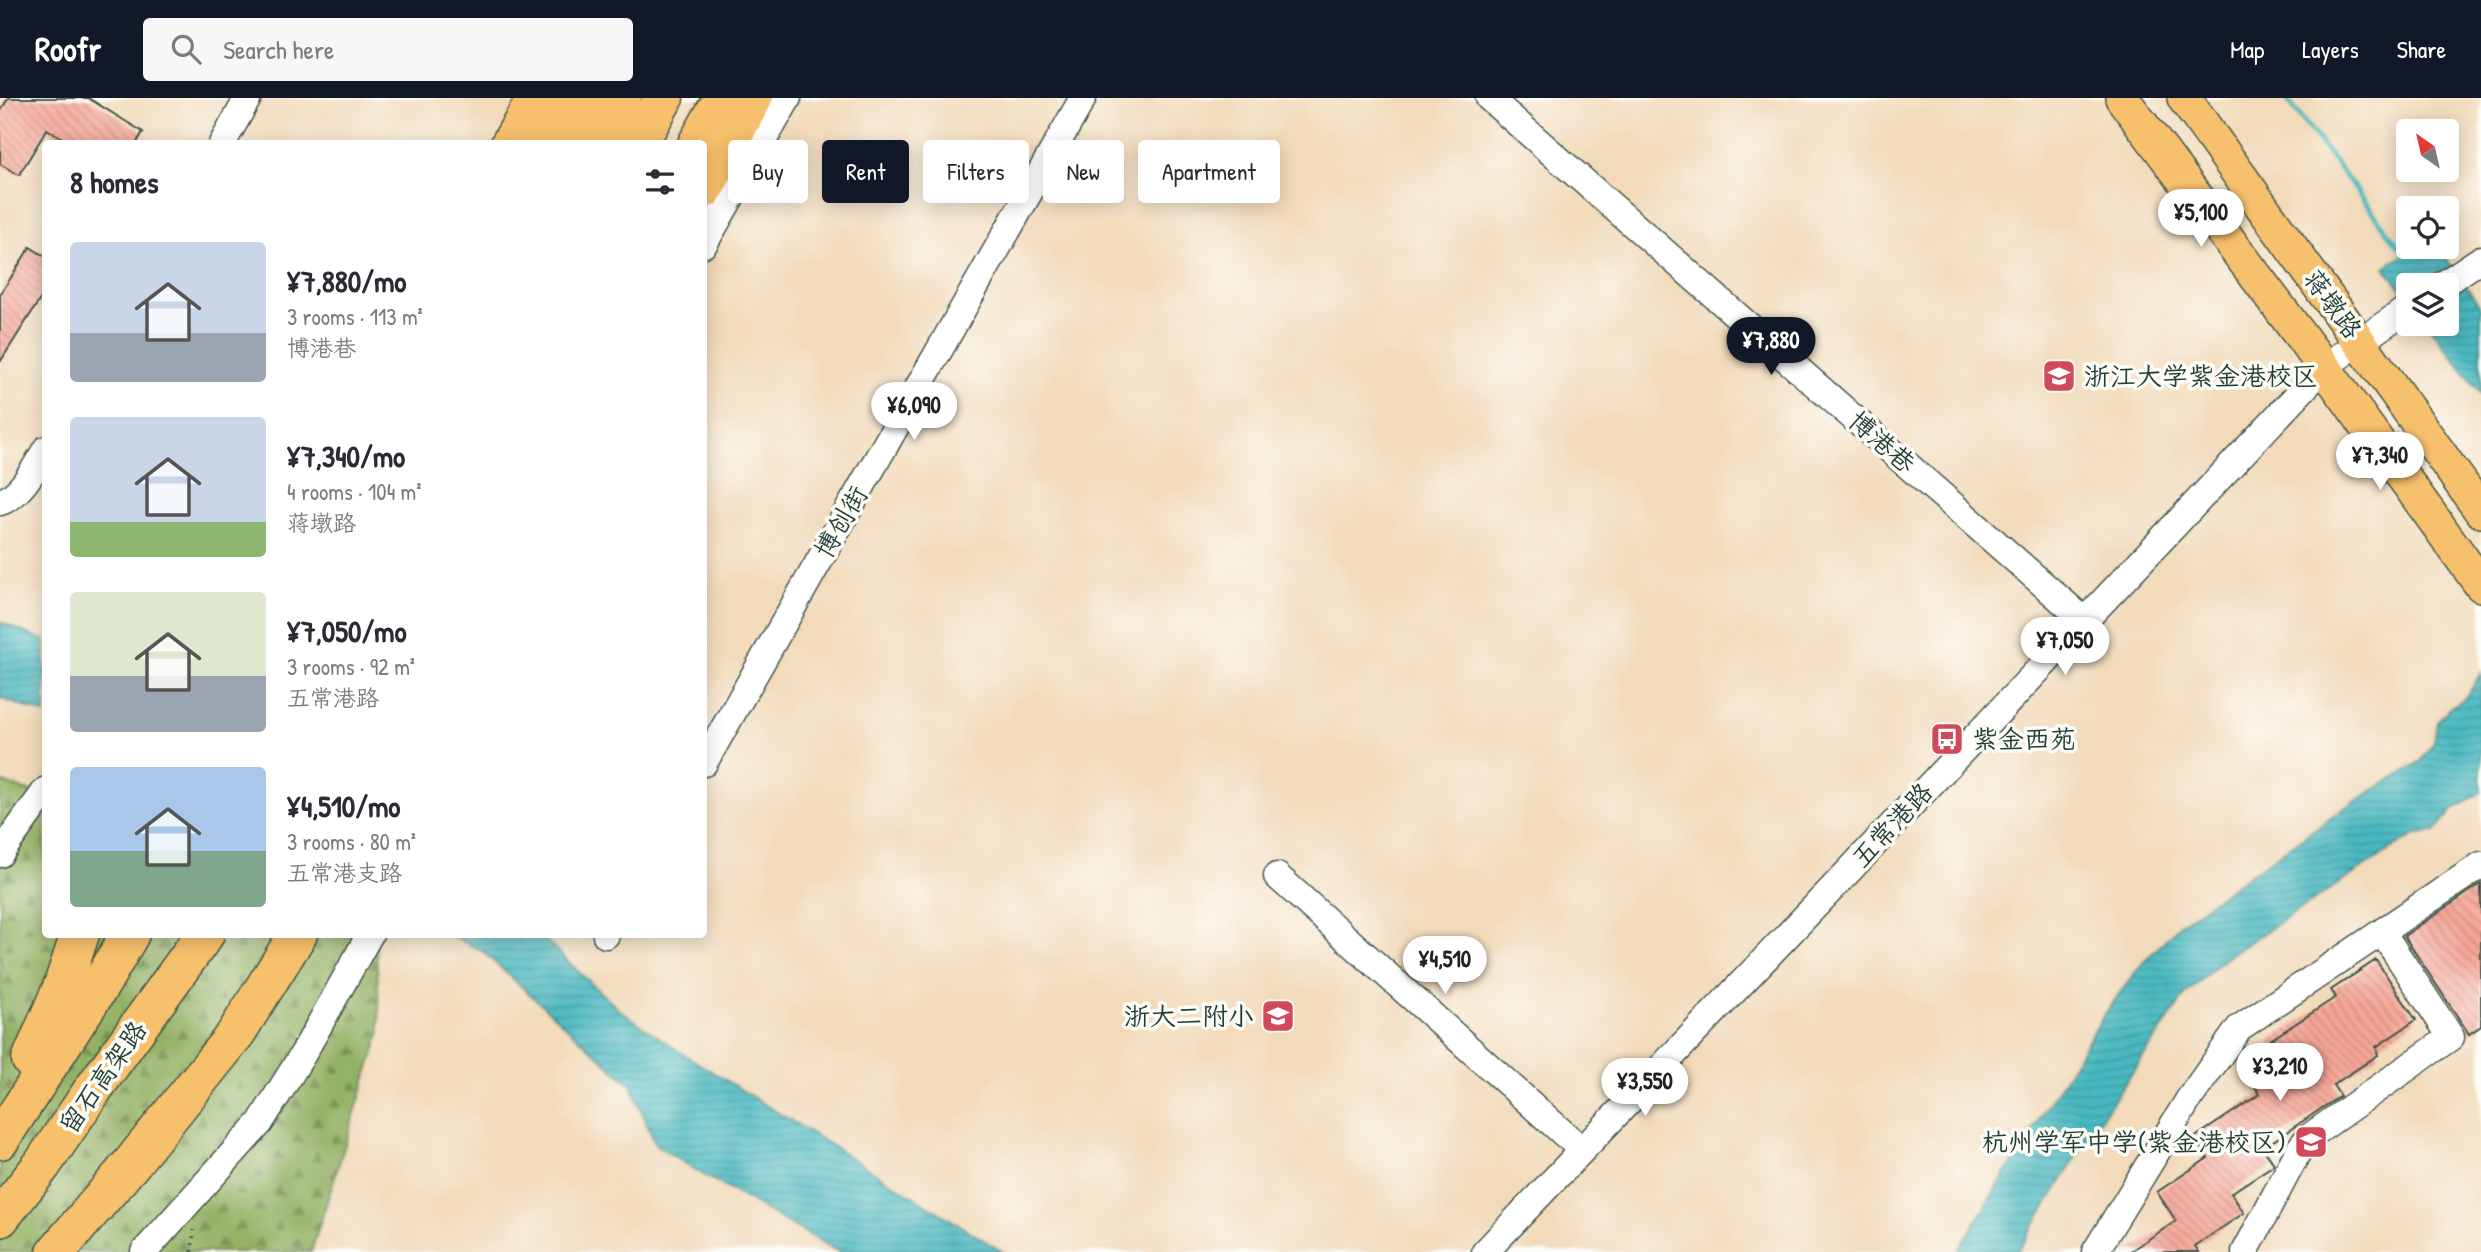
<!DOCTYPE html>
<html lang="en">
<head>
<meta charset="utf-8">
<style>
	body { margin:0; font-family:"Patrick Hand","LXGW WenKai TC",sans-serif; background:#f7f7f7; color:#2b2b33; height:100vh; display:flex; flex-direction:column; font-size:26px; white-space:nowrap }
	* { box-sizing:border-box; margin:0 }
	p { font-size:23px; color:#7c7c81 }
	.icon { flex:none; width:38px; height:38px; fill:none; stroke:currentColor; stroke-width:2; stroke-linecap:round; stroke-linejoin:round }
	.map { position:relative; flex:1; overflow:hidden }
	.side { position:absolute; left:42px; top:42px; width:665px; height:798px; display:flex; flex-direction:column; background:#fff; border-radius:7px; box-shadow:0 4px 18px #0003 }
	.side>* { flex:none }
	.hud { position:absolute; left:728px; top:42px; width:665px; height:63px; display:flex; gap:14px }
	.needle { width:46px; rotate:326deg }
	.controls { position:absolute; left:2396px; top:21px; display:grid; gap:14px }
	.controls a { display:grid; place-items:center; width:63px; height:63px; border-radius:7px; background:#fff; box-shadow:0 4px 18px #0003; font-size:35px }
	.price { position:absolute; translate:-50% -60px; padding:0 16px; border-radius:24px; background:#fff; color:#222; font-size:23px; line-height:46px; filter:drop-shadow(0 2px 4px #0008) }
	.price::after { content:''; position:absolute; left:50%; top:42px; width:21px; height:16px; margin-left:-10px; background:inherit; clip-path:polygon(0 0,100% 0,50% 100%) }
	.price.active { background:#111827; color:#fff }
	ul { padding:0; list-style:none }
	li { display:flex; align-items:center; gap:21px; height:175px; padding:0 28px }
	li span { display:grid; place-items:center; flex:none; width:196px; height:140px; border-radius:7px; color:#555 }
	li>.icon { margin-inline-start:auto }
	span .icon { width:84px; height:84px; fill:#fffc; stroke-width:1 }
	li b { font-size:30px }
	h2 { display:flex; justify-content:space-between; align-items:center; height:84px; padding:0 28px; font-size:30px }
	.pill { padding:0 24px; border-radius:7px; background:#fff; box-shadow:0 4px 18px #0003; font-size:24px; line-height:63px }
	.pill.active { background:#111827; color:#fff }
	header { display:flex; align-items:center; gap:42px; box-sizing:border-box; height:98px; padding:0 35px; background:#111827; color:#fff }
	header strong { font-size:33px }
	nav { display:flex; gap:38px; margin-inline-start:auto; font-size:24px }
	.search { width:490px; height:63px; background:#f7f7f7; display:flex; align-items:center; gap:18px; box-sizing:border-box; padding:0 24px; border-radius:7px; color:#7c7c81; font-size:26px }
	.map>svg:first-child { display:block }
</style>
</head>
<body>
<header>
<strong>Roofr</strong>
<div class="search"><svg class="icon" aria-label="search" viewBox="0 0 24 24"><circle cx="10" cy="10" r="6"/><path d="M15 15l6 6"/></svg>Search here</div>
<nav><a>Map</a><a>Layers</a><a>Share</a></nav>
</header>
<div class="map">
<svg width="2481" height="1154" viewBox="0 0 2481 1154">
	<defs>
		<pattern id="forest-firs" width="22" height="20" patternUnits="userSpaceOnUse" patternTransform="scale(1.75)"><rect width="22" height="20" fill="#94b266"/><path d="M5 1l3.5 6h-7zM16 11l3.5 6h-7z" fill="#789255"/></pattern>
		<pattern id="water-rules" width="6" height="5" patternUnits="userSpaceOnUse" patternTransform="scale(1.75)"><rect width="6" height="5" fill="#4ab9c1"/><path d="M0 2.5h6" fill="none" stroke="#3d989e"/></pattern>
		<pattern id="building-back-hatch" width="6" height="6" patternUnits="userSpaceOnUse" patternTransform="scale(1.75)"><rect width="6" height="6" fill="#f6a697"/><path d="M-1 5l2 2M0 0l6 6M5-1l2 2" fill="none" stroke="#c7887c"/></pattern>
	</defs>
	<rect width="100%" height="100%" fill="#fdfcf7"/>
	<filter id="ink" filterUnits="userSpaceOnUse"><feTurbulence type="fractalNoise" baseFrequency=".0143" numOctaves="2"/><feDisplacementMap in="SourceGraphic" scale="14" xChannelSelector="R" yChannelSelector="G"/><feConvolveMatrix kernelMatrix="1 2 1 2 8 2 1 2 1" color-interpolation-filters="sRGB"/></filter>
	<filter id="wash" filterUnits="userSpaceOnUse"><feTurbulence type="fractalNoise" baseFrequency=".00686" numOctaves="4" result="noise"/><feDisplacementMap in="SourceGraphic" scale="28" xChannelSelector="R" yChannelSelector="G"/><feGaussianBlur stdDeviation="1.57" result="paint"/><feColorMatrix in="noise" values="0 0 0 0 0 0 0 0 0 0 0 0 0 0 0 0 0 1.4 0 .05"/><feComposite in="paint" operator="in"/></filter>
	<g filter="url(#wash)">
		<rect width="100%" height="100%" fill="#f2daba"/>
		<polygon fill="url(#forest-firs)" stroke="#5a784d" stroke-width="2" points="0,684 45,698 46,836 354,836 376,846 380,935 311,1154 0,1154"/>
		<g fill="url(#water-rules)" stroke="#347b7a" stroke-width="2">
			<polygon points="2415,149 2438,149 2481,209 2481,296 2428,226 2446,226 2446,187 2408,187 2408,200 2385,169"/>
			<polygon points="0,524 45,543 45,616 0,600"/>
			<polygon points="2481,575 2481,694 2452,713 2435,734 2417,736 2390,752 2224,861 2186,896 2098,1025 2017,1154 1957,1154 2104,917 2138,871 2181,825 2346,709 2421,663 2434,644 2437,624 2449,610 2465,600"/>
			<polygon points="451,837 540,837 618,911 682,955 1003,1154 839,1154 700,1075 655,1046 631,987 482,853"/>
		</g>
		<g fill="none" stroke-linecap="round" stroke-linejoin="round">
			<polyline stroke="#4ab9c1" stroke-width="5" points="2286,0 2407,159"/>
		</g>
		<g id="blocks">
			<g fill="url(#building-back-hatch)">
				<polygon points="8,0 88,0 143,34 136,46 72,46 47,31 19,77 0,66 0,14"/>
				<polygon points="30,149 46,159 46,192 0,264 0,197"/>
				<polygon points="2481,786 2481,928 2469,936 2404,838"/>
				<polygon points="2376,862 2416,922 2376,949 2378,957 2333,987 2340,998 2263,1050 2274,1066 2272,1068 2231,1095 2244,1115 2195,1148 2199,1154 2129,1154 2176,1123 2157,1094 2208,1060 2194,1040 2260,996 2243,971 2274,951 2269,943 2336,899 2331,892"/>
			</g>
		</g>
	</g>
	<g filter="url(#ink)">
		<use href="#blocks" fill-opacity="0" stroke="#3f5548" stroke-width="2"/>
		<g fill="none" stroke-linecap="round" stroke-linejoin="round">
			<defs>
				<g id="minor">
					<polyline points="1489,0 2085,523"/>
					<polyline points="222,46 248,0"/>
					<polyline points="704,146 788,0"/>
					<polyline points="2442,187 2481,161"/>
					<path d="M0,404C21,398 35,369 46,351"/>
					<polyline points="704,665 1083,0"/>
					<polyline points="0,756 46,692"/>
					<polyline points="1277,778 1582,1052"/>
					<polyline points="606,837 606,836"/>
					<polyline points="144,1154 260,1025 303,956 370,836"/>
					<polyline points="1485,1154 1845,777 2324,269 2408,210"/>
					<polyline points="2095,1154 2189,1001 2239,930 2481,767"/>
					<polyline points="2245,1154 2300,1050 2309,1039 2451,939 2382,834"/>
				</g>
				<g id="major">
					<polyline points="2122,0 2324,269 2481,487"/>
					<polyline points="2184,0 2481,413"/>
					<polyline points="507,46 534,0"/>
				</g>
				<g id="highway">
					<polyline points="531,46 556,0"/>
					<polyline points="564,46 591,0"/>
					<polyline points="596,46 622,0"/>
					<polyline points="638,46 664,0"/>
					<polyline points="697,46 723,0"/>
					<polyline points="704,91 753,0"/>
					<polyline points="31,962 63,887 80,836"/>
					<polyline points="0,1042 101,886 130,836"/>
					<polyline points="0,1120 42,1067 94,990 205,836"/>
					<polyline points="56,1154 132,1065 235,937 298,836"/>
				</g>
			</defs>
			<use href="#minor" stroke="#3f5548" stroke-width="29"/>
			<use href="#major" stroke="#3f5548" stroke-width="36"/>
			<use href="#highway" stroke="#3f5548" stroke-width="41"/>
			<polyline stroke="#3f5548" stroke-width="3.5" stroke-dasharray="2 5" stroke-linecap="butt" points="192,1154 194,1132"/>
			<use href="#minor" stroke="#fff" stroke-width="26"/>
			<use href="#major" stroke="#f7c06c" stroke-width="33"/>
			<use href="#highway" stroke="#f7c06c" stroke-width="38"/>
		</g>
	</g>
	<defs>
		<symbol id="university-square" viewBox="-11 -11 22 22"><rect x="-9" y="-9" width="18" height="18" rx="4" fill="#d1495b" stroke="#fdfcf7"/><path d="M0-5L7-2L0 1L-7-2ZM-4 1L0 2.5L4 1V4Q0 6-4 4Z" fill="#fff"/></symbol>
		<symbol id="bus-square" viewBox="-11 -11 22 22"><rect x="-9" y="-9" width="18" height="18" rx="4" fill="#d1495b" stroke="#fdfcf7"/><path d="M-5-6H5V4H4V6H2V4H-2V6H-4V4H-5ZM-3.5-4V0h7V-4ZM-3.5 1.2v1.5H-2V1.2ZM2 1.2v1.5H3.5V1.2Z" fill="#fff"/></symbol>
		<symbol id="school-square" viewBox="-11 -11 22 22"><rect x="-9" y="-9" width="18" height="18" rx="4" fill="#d1495b" stroke="#fdfcf7"/><path d="M0-5L7-2L0 1L-7-2ZM-4 1L0 2.5L4 1V4Q0 6-4 4Z" fill="#fff"/></symbol>
	</defs>
	<g fill-rule="evenodd">
		<use href="#university-square" x="2040" y="259" width="38" height="38"/>
		<use href="#bus-square" x="1928" y="622" width="38" height="38"/>
		<use href="#school-square" x="1259" y="899" width="38" height="38"/>
		<use href="#school-square" x="2292" y="1025" width="38" height="38"/>
	</g>
	<g text-anchor="middle" stroke-width="7" stroke-linejoin="round" paint-order="stroke">
		<g font-size="26" fill="#1f3d34" stroke="#fdfcf7">
			<text transform="translate(2333 206) rotate(54)" y="9">蒋墩路</text>
			<text transform="translate(1882 344) rotate(41)" y="9">博港巷</text>
			<text transform="translate(841 424) rotate(-60)" y="9">博创街</text>
			<text transform="translate(1892 727) rotate(-47)" y="9">五常港路</text>
			<text transform="translate(103 979) rotate(-55)" y="9">留石高架路</text>
		</g>
		<g font-size="26" fill="#1f3d34" stroke="#fdfcf7" text-anchor="start">
			<text x="2084" y="287">浙江大学紫金港校区</text>
			<text x="1972" y="650">紫金西苑</text>
			<text x="1254" y="927" text-anchor="end">浙大二附小</text>
			<text x="2286" y="1053" text-anchor="end">杭州学军中学(紫金港校区)</text>
		</g>
	</g>
</svg>
<div class="controls">
<a><svg class="needle" viewBox="-14 -14 28 28"><path d="M0-13l5 13h-10z" fill="#e53935"/><path d="M0 13l5-13h-10z" fill="#7c7c81"/></svg></a>
<a><svg class="icon" aria-label="locate" viewBox="0 0 24 24"><circle cx="12" cy="12" r="6"/><path d="M12 2v4M12 18v4M2 12h4M18 12h4"/></svg></a>
<a><svg class="icon" aria-label="layers" viewBox="0 0 24 24"><path d="M12 4l9 5-9 5-9-5zM3 14l9 5 9-5"/></svg></a>
</div>
<b class="price" style="left:2201px;top:151px">¥5,100</b>
<b class="price active" style="left:1771px;top:279px">¥7,880</b>
<b class="price" style="left:914px;top:344px">¥6,090</b>
<b class="price" style="left:2380px;top:394px">¥7,340</b>
<b class="price" style="left:2065px;top:579px">¥7,050</b>
<b class="price" style="left:1445px;top:898px">¥4,510</b>
<b class="price" style="left:2280px;top:1005px">¥3,210</b>
<b class="price" style="left:1645px;top:1020px">¥3,550</b>
<div class="hud">
<a class="pill">Buy</a>
<a class="pill active">Rent</a>
<a class="pill">Filters</a>
<a class="pill">New</a>
<a class="pill">Apartment</a>
</div>
<section class="side">
<h2>8 homes<svg class="icon" aria-label="filters" viewBox="0 0 24 24"><path d="M4 7h16M4 17h16"/><circle cx="9" cy="7" r="2"/><circle cx="15" cy="17" r="2"/></svg></h2>
<ul>
<li><span style="background:linear-gradient(#c9d6e8 65%,#9aa5b1 0)"><svg class="icon" aria-label="home" viewBox="0 0 24 24"><path d="M3 11l9-7 9 7M6 9v11h12V9"/></svg></span><div><b>¥7,880/mo</b><p>3 rooms · 113 m²</p><p>博港巷</p></div></li>
<li><span style="background:linear-gradient(#c9d6e8 75%,#8fb573 0)"><svg class="icon" aria-label="home" viewBox="0 0 24 24"><path d="M3 11l9-7 9 7M6 9v11h12V9"/></svg></span><div><b>¥7,340/mo</b><p>4 rooms · 104 m²</p><p>蒋墩路</p></div></li>
<li><span style="background:linear-gradient(#dfe7d0 60%,#9aa5b1 0)"><svg class="icon" aria-label="home" viewBox="0 0 24 24"><path d="M3 11l9-7 9 7M6 9v11h12V9"/></svg></span><div><b>¥7,050/mo</b><p>3 rooms · 92 m²</p><p>五常港路</p></div></li>
<li><span style="background:linear-gradient(#a9c7e8 60%,#7fa58c 0)"><svg class="icon" aria-label="home" viewBox="0 0 24 24"><path d="M3 11l9-7 9 7M6 9v11h12V9"/></svg></span><div><b>¥4,510/mo</b><p>3 rooms · 80 m²</p><p>五常港支路</p></div></li>
</ul>
</section>
</div>
</body>
</html>
